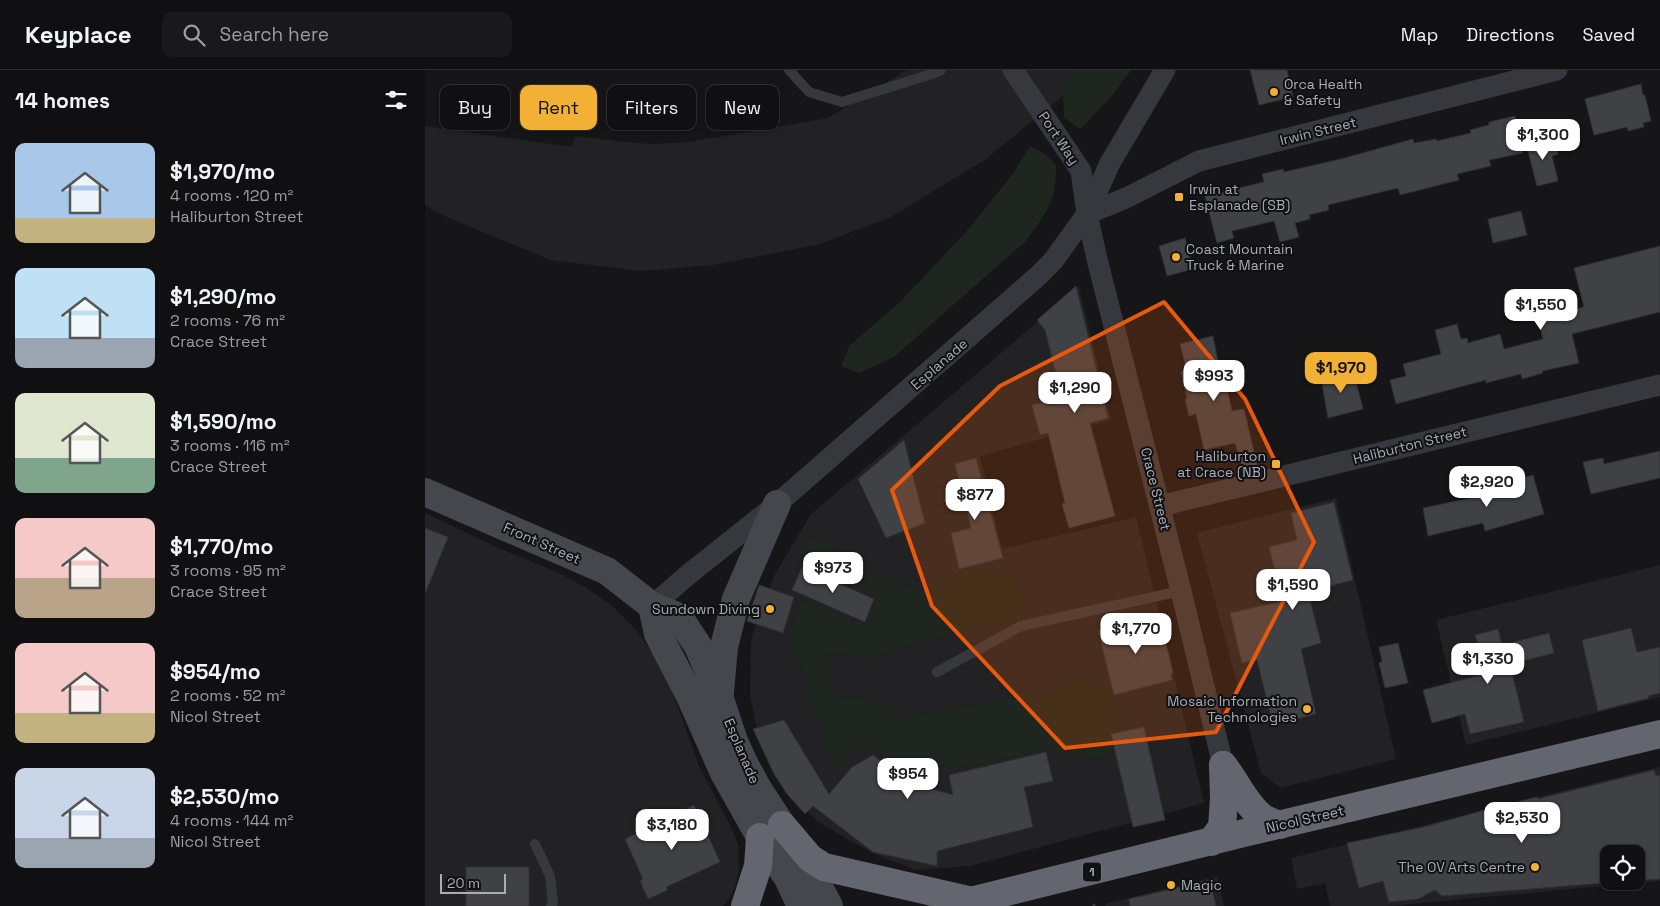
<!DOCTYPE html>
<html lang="en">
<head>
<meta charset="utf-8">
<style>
	body { margin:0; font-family:"Space Grotesk",sans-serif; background:#19191b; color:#f1f3f6; height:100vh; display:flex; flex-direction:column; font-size:19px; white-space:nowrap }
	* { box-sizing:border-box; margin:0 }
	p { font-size:16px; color:#9c9d9f }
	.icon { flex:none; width:28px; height:28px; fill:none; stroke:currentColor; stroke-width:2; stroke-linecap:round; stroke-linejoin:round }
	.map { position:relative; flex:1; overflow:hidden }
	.sheet { display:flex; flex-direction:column; background:#101012; width:425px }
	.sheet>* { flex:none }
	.guide { position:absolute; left:15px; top:15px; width:475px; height:45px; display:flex; gap:10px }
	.controls { position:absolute; left:1175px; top:775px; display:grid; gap:10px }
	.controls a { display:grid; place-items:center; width:45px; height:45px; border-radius:10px; background:#101012; box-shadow:0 2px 8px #0003,0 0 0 1px #303032; font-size:25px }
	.scale { position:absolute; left:15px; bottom:12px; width:66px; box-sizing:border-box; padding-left:5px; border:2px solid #a8adb8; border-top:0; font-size:14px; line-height:18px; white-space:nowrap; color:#a8adb8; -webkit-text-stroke:4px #111113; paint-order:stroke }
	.price { position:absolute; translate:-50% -42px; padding:0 11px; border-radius:10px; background:#fff; color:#222; font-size:16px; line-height:32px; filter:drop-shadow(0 1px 2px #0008) }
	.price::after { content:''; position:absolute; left:50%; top:30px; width:15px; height:11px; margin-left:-8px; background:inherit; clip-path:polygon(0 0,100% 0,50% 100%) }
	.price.on { background:#f2b134; color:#111 }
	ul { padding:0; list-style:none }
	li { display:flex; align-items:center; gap:15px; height:125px; padding:0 15px }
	li span { display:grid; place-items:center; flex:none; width:140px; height:100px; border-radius:10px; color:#555 }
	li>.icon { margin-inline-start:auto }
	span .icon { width:60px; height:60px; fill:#fffc; stroke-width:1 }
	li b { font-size:21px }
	h2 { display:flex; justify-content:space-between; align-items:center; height:60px; padding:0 15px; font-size:21px }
	.pill { padding:0 18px; border-radius:10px; background:#101012; box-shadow:0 2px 8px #0003,0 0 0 1px #303032; font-size:18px; line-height:45px }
	.pill.on { background:#f2b134; color:#111 }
	header { display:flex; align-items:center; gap:30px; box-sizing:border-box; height:70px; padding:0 25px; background:#101012; border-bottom:1px solid #303032 }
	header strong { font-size:24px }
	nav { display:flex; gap:28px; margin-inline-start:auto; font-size:18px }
	.search { width:350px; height:45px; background:#19191b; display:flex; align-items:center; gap:12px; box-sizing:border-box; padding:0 18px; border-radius:10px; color:#9c9d9f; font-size:19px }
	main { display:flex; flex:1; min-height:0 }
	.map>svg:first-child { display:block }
</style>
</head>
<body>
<header>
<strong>Keyplace</strong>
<div class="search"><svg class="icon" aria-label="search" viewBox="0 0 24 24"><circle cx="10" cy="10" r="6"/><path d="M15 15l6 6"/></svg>Search here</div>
<nav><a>Map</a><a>Directions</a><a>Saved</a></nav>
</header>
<main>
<section class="sheet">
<h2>14 homes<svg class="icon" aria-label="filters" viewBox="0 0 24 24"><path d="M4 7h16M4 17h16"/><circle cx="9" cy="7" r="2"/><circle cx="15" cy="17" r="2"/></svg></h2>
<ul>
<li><span style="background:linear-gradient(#a9c7e8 75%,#c2b280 0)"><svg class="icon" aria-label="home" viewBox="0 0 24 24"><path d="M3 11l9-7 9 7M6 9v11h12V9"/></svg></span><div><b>$1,970/mo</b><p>4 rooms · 120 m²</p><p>Haliburton Street</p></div></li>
<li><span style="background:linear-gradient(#bfe0f5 70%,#9aa5b1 0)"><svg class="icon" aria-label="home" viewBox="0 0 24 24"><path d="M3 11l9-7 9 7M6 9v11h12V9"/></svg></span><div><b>$1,290/mo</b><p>2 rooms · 76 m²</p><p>Crace Street</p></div></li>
<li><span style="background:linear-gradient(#dfe7d0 65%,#7fa58c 0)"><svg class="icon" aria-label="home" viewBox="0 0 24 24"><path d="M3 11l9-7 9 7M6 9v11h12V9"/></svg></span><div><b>$1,590/mo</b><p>3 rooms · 116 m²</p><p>Crace Street</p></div></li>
<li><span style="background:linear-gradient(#f6c9c9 60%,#b9a48a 0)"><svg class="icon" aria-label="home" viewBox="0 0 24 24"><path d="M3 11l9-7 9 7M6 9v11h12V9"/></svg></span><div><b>$1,770/mo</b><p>3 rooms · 95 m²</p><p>Crace Street</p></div></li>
<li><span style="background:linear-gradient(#f6c9c9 70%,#c2b280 0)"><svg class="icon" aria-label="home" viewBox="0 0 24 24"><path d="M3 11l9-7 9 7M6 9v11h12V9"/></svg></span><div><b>$954/mo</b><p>2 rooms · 52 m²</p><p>Nicol Street</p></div></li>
<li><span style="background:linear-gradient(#c9d6e8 70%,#9aa5b1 0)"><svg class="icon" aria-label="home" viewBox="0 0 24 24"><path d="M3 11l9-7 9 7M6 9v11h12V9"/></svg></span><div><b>$2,530/mo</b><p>4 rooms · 144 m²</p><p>Nicol Street</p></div></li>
</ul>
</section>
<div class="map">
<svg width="1235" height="836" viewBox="0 0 1235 836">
	<rect width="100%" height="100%" fill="#161618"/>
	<g fill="#222225" fill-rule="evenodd">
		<polygon points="482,0 661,0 638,26 561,89 466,147 395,174 288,195 216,201 125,190 17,145 0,135 0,56 147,77 150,66 200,72 228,74 264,72 403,48"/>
		<polygon points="654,217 686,350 555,386 577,479 711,447 779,733 545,796 491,800 447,783 395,753 364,726 334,669 325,625 326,569 349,506 386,444"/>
		<polygon points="911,428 971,689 855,718 836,703 772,463"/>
		<polygon points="0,443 71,477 130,501 160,517 185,534 212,561 236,596 252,634 274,696 307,759 313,774 314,801 310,817 307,824 298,836 0,836"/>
		<polygon points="1235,495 1235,627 1041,675 1011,550"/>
		<path d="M1235,697V811L963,836H905L900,813L872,819L866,788ZM1184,784H1211V811H1184Z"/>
		<polygon points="793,806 799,836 681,836 680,834"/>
	</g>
	<g fill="#1e261f">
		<polygon points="648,0 706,0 687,26 655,59 639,48 638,22"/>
		<path d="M605,76L620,84L631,95C631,131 622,143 600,172L469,287L434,303L416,296L425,275L473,234L540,163L587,105Z"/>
		<polygon points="385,466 402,472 430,496 496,520 544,499 578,499 597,515 597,549 534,562 473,579 450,589 402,582 413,627 441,628 479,647 532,637 631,622 650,608 684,622 703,651 686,664 687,690 609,682 500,705 437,675 411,700 392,653 380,605 363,575 375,530 425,551 441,554 453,528 432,508 375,485"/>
	</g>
	<g fill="#404145" stroke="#303034">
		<polygon points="825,0 862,0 868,27 834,35"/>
		<polygon points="1216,14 1218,25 1220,25 1226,51 1218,53 1219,57 1203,61 1202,57 1169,65 1160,29"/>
		<polygon points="1090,46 1098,83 1064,90 1066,96 1032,104 1034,110 975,125 973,118 903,135 904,140 884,145 885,149 870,153 874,167 855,172 849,151 807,161 809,168 792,173 780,126 839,112 837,104 858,99 859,102 916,89 988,69 989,73 1011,69 1012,71 1046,63 1045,60 1064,55 1064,52"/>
		<polygon points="1129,67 1133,84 1127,86 1133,111 1112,116 1101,74"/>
		<polygon points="1096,141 1102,165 1068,173 1063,149"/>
		<polygon points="760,168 768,199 742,206 734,176"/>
		<polygon points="1235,176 1235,242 1147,264 1154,293 1117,301 1118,303 1097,309 1096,304 1061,313 1061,310 971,334 965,310 981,306 978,294 1016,284 1010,260 1032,254 1036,269 1042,268 1043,273 1075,264 1079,279 1118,269 1113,248 1159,237 1149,198"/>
		<polygon points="651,216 683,348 665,353 690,446 644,458 637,434 640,433 623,363 615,365 607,335 637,328 620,260 612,250"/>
		<polygon points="788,266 793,291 796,291 807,341 819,339 833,399 819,403 810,373 779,380 771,344 764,346 760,329 762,329 756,302 762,301 755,274"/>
		<polygon points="928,300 938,339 903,348 896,308"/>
		<polygon points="479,370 500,453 461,468 433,409"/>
		<polygon points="1235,381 1235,408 1166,424 1158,392 1178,388 1179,394"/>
		<polygon points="551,388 578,488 534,499 526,463 546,458 530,394"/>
		<polygon points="1108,405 1119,444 1060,461 1058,453 1003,466 998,438 1055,426 1054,421 1083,414 1083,412"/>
		<polygon points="909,432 928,510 883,522 896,573 876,579 891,644 848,655 832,590 817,593 805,543 857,531 844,477 872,470 866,443"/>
		<polygon points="0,458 23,467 1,522 0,522"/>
		<polygon points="377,497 449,529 440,552 367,520"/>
		<polygon points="334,515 369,527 358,563 322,551"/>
		<polygon points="732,545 733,552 736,552 748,603 746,604 747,610 689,625 673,560"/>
		<polygon points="1206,558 1212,582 1235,577 1235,623 1223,626 1224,628 1173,641 1157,570"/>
		<polygon points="1073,559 1077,575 1124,563 1129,583 1085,594 1099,652 1045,664 1040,644 1007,653 998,620 1055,605 1052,594 1057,593 1050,565"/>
		<polygon points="973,573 983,613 960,618 954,593 957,592 954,577"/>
		<polygon points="359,650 404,724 427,697 448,685 482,712 528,725 524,705 621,682 628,711 599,717 608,757 512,781 512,796 448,782 388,736 380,744 362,724 349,704 328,659"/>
		<polygon points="719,657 740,750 708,757 686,664"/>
		<polygon points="1229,700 1231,706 1235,705 1235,809 1211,811 1211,784 1184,784 1184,811 1206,811 1017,826 1010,820 993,829 964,832 958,811 934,818 922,773 999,757 1067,738 1112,727 1113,729"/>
		<polygon points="269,735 295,792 241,817 243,820 223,829 215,811 218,809 200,769"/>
		<rect x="41" y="797" width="63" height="39"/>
		<polygon points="785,810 791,836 705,836 704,829"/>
	</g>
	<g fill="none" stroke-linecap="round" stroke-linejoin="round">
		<polyline stroke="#3d3f44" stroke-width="3" stroke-dasharray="2.5 4" stroke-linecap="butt" points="668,836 672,834"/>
		<g stroke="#37383d" stroke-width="10">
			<polyline points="364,0 384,22 417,32 510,3 516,0"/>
			<polyline points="512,602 596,556 756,521"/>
			<polyline points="110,774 125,806 128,833 126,836"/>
		</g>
		<g stroke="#37383d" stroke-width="21">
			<polyline points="588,0 656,101 662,144 672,189 756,521 798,695"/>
			<polyline points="662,144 701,128 774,91 1132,0"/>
			<polyline points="735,436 1235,315"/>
			<polyline points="227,536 264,504 352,434 613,206 628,191 662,144 685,93 740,0"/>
		</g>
		<g stroke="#45474d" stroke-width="28">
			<polyline points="0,422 182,501 227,536 254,547 273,576 294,626 309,671 320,695 333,719 379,789 404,836"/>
			<polyline points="227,536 233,564 265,626 299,703 335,767 363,808 376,836"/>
			<polyline points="295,622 299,577 311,529 352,434"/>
		</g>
		<g stroke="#63666e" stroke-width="28">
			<path d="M798,695C811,711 821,735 837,747C842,751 850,753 855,755"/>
			<polyline points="357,755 385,788 399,797 547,831"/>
			<polyline points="786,772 797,757 799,729 798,695"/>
			<polyline points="320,836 333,796 335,767"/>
			<polyline points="525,836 819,763 1235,664"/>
		</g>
	</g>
	<path fill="#e8590c" fill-opacity="0.2" stroke="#e8590c" stroke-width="4" stroke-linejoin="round" d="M739,232L820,329L889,472L791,662L640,678L507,536L467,420L575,316Z"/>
	<g fill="#f2b134" stroke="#111113" stroke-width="2">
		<circle cx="849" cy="22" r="5"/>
		<rect x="749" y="122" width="10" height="10" rx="2.5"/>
		<circle cx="751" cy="187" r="5"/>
		<rect x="846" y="389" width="10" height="10" rx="2.5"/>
		<circle cx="345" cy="539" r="5"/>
		<circle cx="882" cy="639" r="5"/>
		<circle cx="1110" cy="797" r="5"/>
		<circle cx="746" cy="815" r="5"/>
	</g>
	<g text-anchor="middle" stroke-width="4" stroke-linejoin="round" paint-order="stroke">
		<rect fill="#111113" stroke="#7b7e86" stroke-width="1" x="658" y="792.5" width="18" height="19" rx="4"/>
		<g font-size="12" font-weight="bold" fill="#a8adb8">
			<text x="667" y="806">1</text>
		</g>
		<g font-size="14" fill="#a8adb8" stroke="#111113" text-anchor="start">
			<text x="859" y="19">Orca Health<tspan x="859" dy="16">&amp; Safety</tspan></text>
			<text x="764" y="124">Irwin at<tspan x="764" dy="16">Esplanade (SB)</tspan></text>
			<text x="761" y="184">Coast Mountain<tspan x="761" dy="16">Truck &amp; Marine</tspan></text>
			<text x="841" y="391" text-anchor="end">Haliburton<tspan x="841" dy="16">at Crace (NB)</tspan></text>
			<text x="335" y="544" text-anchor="end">Sundown Diving</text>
			<text x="872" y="636" text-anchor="end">Mosaic Information<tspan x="872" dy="16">Technologies</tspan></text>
			<text x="1100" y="802" text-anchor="end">The OV Arts Centre</text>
			<text x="756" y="820">Magic</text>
		</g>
		<g font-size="14" fill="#a8adb8" stroke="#111113">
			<text transform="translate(893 61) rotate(-14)" y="5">Irwin Street</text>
			<text transform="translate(634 68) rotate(56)" y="5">Port Way</text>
			<text transform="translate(514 294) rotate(-41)" y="5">Esplanade</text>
			<text transform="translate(985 375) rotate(-14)" y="5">Haliburton Street</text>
			<text transform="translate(731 419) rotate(76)" y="5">Crace Street</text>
			<text transform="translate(117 473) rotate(24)" y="5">Front Street</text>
			<text transform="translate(317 681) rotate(67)" y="5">Esplanade</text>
			<text transform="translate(880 749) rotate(-13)" y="5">Nicol Street</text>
		</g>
	</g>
</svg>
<div class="controls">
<a><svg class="icon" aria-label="locate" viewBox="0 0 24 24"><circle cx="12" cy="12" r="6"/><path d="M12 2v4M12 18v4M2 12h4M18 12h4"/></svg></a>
</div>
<div class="scale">20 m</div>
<b class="price" style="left:1118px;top:91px">$1,300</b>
<b class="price" style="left:1116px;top:261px">$1,550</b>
<b class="price on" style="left:916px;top:324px">$1,970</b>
<b class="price" style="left:789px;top:332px">$993</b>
<b class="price" style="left:650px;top:344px">$1,290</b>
<b class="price" style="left:1062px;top:438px">$2,920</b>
<b class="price" style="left:550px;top:451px">$877</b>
<b class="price" style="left:408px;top:524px">$973</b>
<b class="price" style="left:868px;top:541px">$1,590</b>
<b class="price" style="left:711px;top:585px">$1,770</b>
<b class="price" style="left:1063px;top:615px">$1,330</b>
<b class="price" style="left:483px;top:730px">$954</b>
<b class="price" style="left:1097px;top:774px">$2,530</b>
<b class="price" style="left:247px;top:781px">$3,180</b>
<div class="guide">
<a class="pill">Buy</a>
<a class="pill on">Rent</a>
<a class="pill">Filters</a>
<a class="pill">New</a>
</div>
</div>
</main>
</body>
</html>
